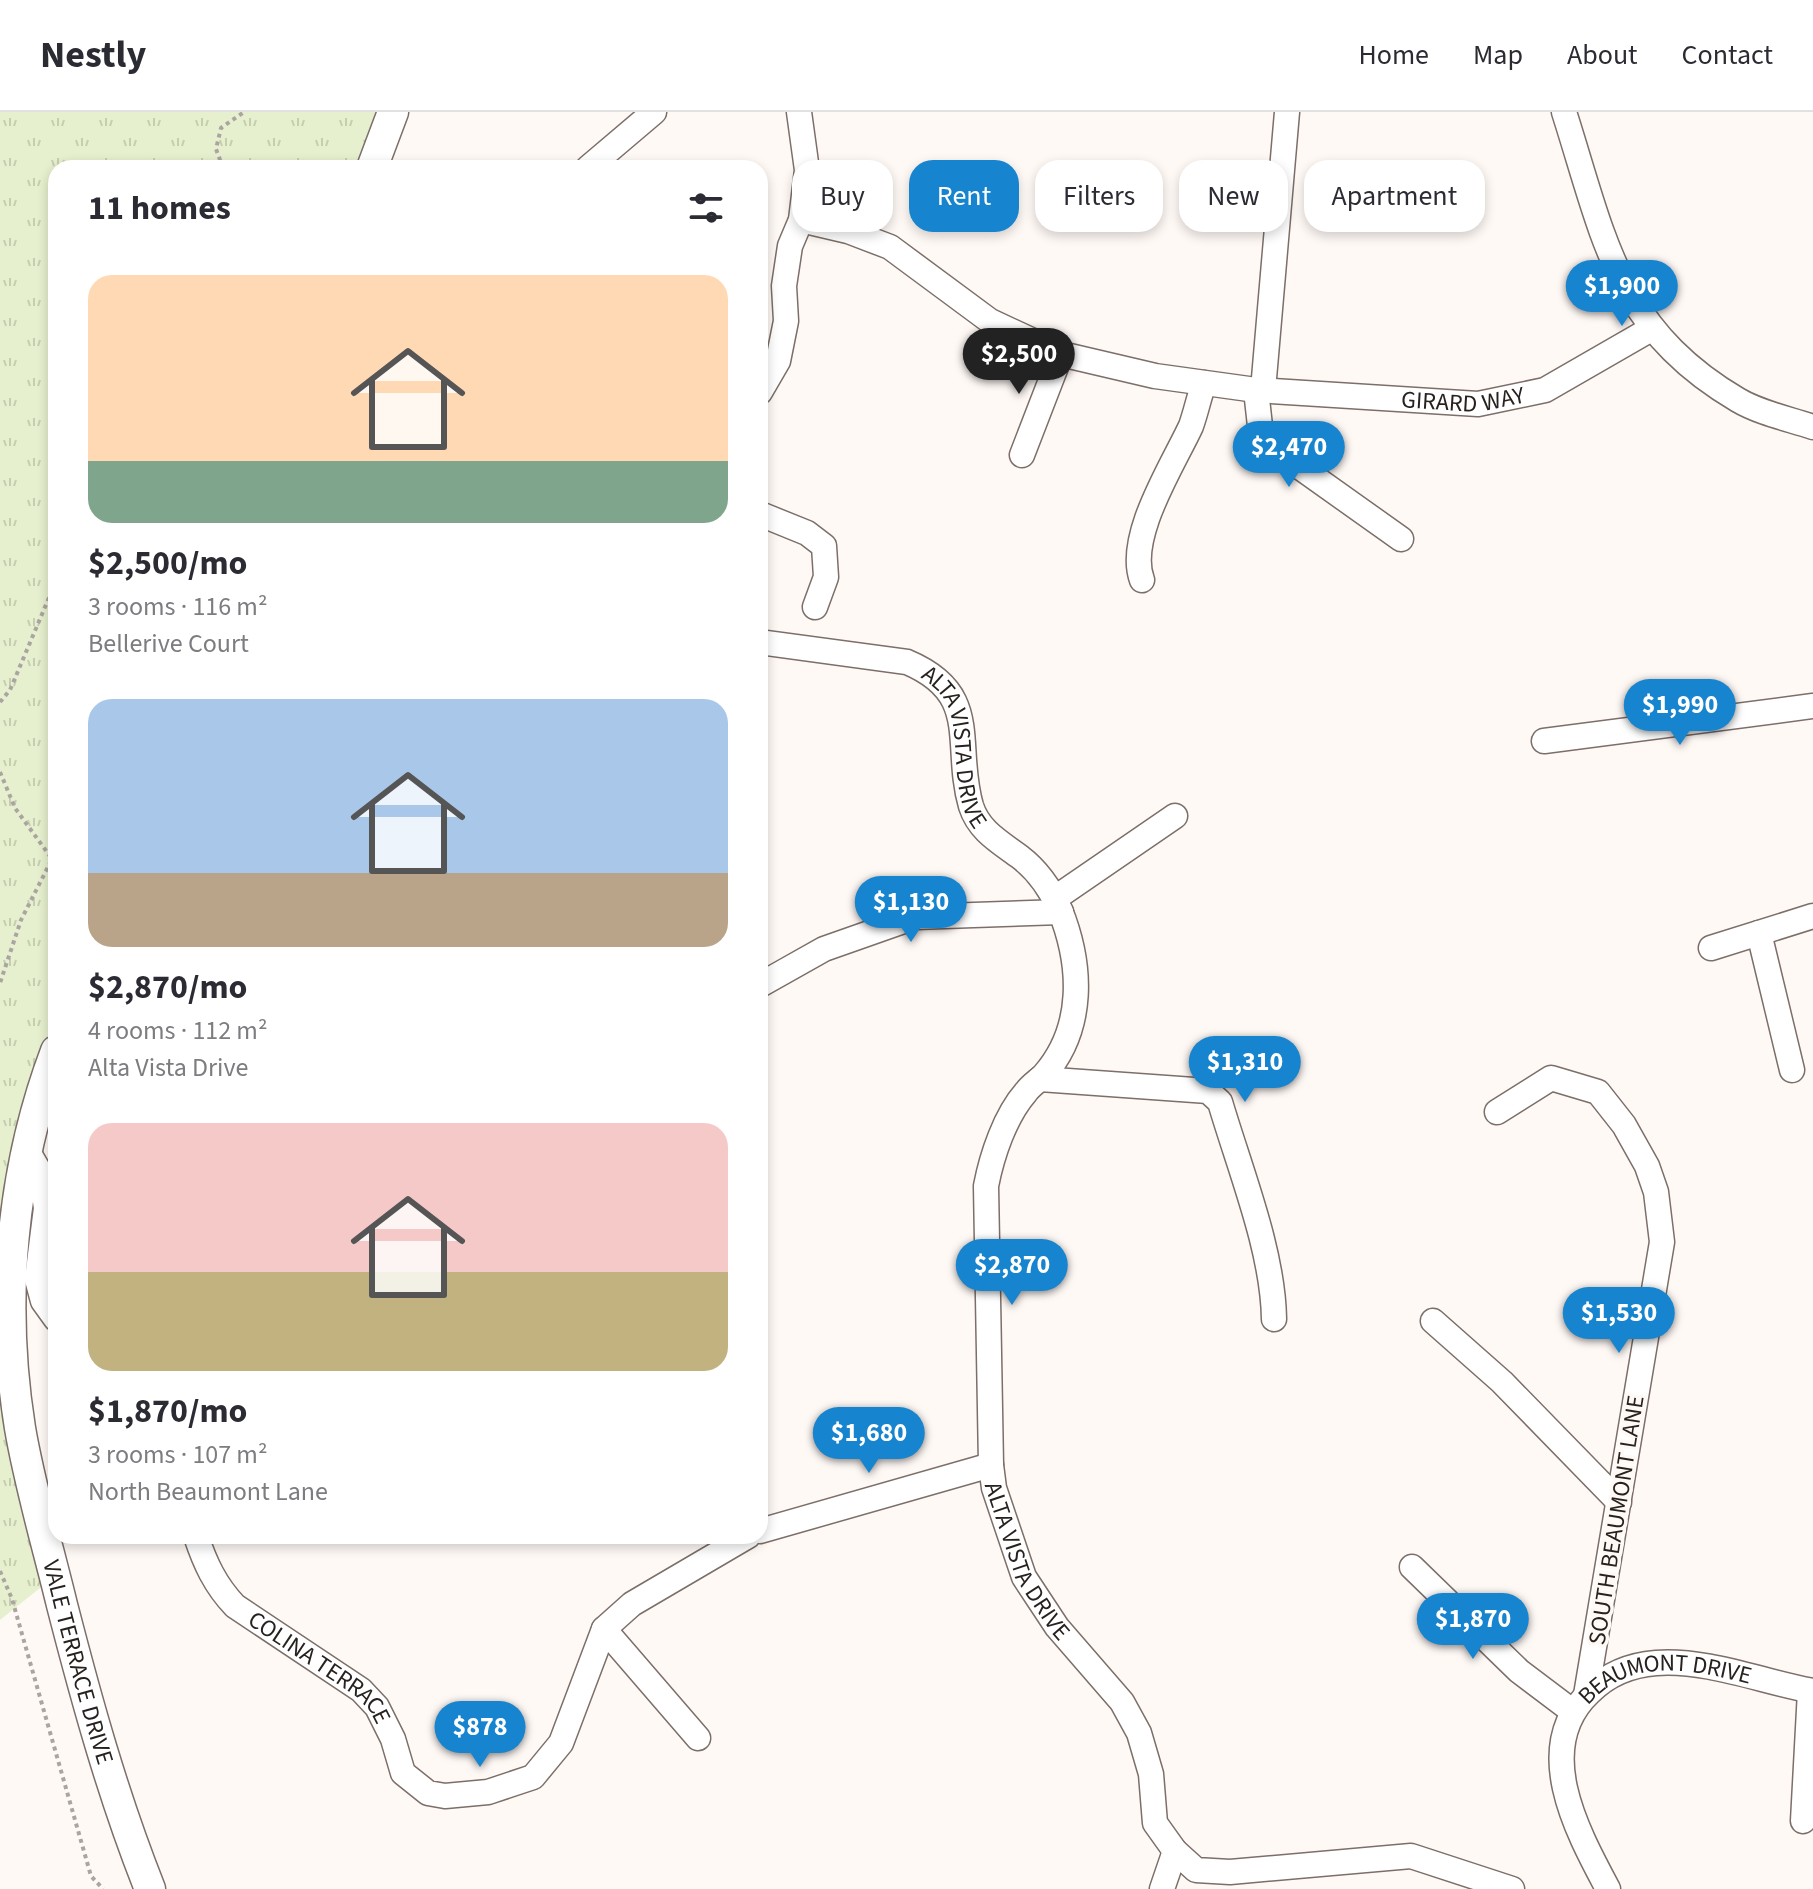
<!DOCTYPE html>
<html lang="en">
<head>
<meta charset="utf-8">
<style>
	body { margin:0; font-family:"Source Sans 3",sans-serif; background:#f7f7f7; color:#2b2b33; height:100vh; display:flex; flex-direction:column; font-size:30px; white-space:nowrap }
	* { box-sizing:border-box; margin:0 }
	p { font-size:26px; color:#7c7c81 }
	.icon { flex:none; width:44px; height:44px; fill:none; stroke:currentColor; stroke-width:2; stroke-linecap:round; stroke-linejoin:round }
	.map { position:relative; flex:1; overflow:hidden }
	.side { position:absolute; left:48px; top:48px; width:720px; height:1384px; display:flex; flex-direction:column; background:#fff; border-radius:24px; box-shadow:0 4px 12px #0003 }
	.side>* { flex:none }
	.hud { position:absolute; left:792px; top:48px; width:760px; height:72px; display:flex; gap:16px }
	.price { position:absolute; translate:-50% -68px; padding:0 18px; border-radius:28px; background:#1684ce; color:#fff; font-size:26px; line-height:52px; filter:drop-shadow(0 2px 4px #0008) }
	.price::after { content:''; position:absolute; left:50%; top:48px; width:24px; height:18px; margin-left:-12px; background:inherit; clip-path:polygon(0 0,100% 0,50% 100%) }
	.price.on { background:#222; color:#fff }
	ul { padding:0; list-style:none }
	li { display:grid; align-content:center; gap:16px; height:424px; padding:0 40px }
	li span { display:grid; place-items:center; height:248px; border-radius:24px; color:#555 }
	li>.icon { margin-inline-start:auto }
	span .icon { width:144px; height:144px; fill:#fffc; stroke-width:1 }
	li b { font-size:34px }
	h2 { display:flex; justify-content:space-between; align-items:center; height:96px; padding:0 40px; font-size:34px }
	.chip { padding:0 28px; border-radius:24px; background:#fff; box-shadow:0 4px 12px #0003; font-size:28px; line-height:72px }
	.chip.on { background:#1684ce; color:#fff }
	header { display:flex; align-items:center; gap:48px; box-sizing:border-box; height:112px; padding:0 40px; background:#fff; border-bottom:2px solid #e1e1e2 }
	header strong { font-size:38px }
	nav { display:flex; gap:44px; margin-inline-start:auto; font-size:28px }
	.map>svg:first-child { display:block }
</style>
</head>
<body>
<header>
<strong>Nestly</strong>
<nav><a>Home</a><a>Map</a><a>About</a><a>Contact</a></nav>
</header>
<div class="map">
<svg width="1813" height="1777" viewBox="0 0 1813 1777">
	<defs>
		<pattern id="park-tufts" width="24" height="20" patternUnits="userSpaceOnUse" patternTransform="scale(2)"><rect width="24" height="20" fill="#e6f0ce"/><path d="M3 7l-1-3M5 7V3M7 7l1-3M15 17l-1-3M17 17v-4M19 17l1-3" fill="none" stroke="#c5ceb0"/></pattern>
	</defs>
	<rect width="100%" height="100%" fill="#fff9f6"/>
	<polygon fill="url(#park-tufts)" points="0,0 393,0 372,56 56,56 56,940 9,1166 55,1464 0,1508"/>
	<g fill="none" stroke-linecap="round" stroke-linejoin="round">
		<defs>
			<g id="minor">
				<path d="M1564,0C1604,125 1616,216 1738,288C1760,301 1789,307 1813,315"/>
				<polyline points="588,56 654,0"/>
				<path id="s1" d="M801,108L848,119L890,135L990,209L1061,242L1155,264L1256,278L1478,292L1545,278L1651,217"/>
				<polyline points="1256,278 1260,314 1273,336 1401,427"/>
				<polyline points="1263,278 1287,0"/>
				<polyline points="760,280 778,249 786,209 784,174 790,134 801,108 807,58 799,0"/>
				<polyline points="1022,343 1061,242"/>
				<polyline points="760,402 807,421 824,434 826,465 815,495"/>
				<path d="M1142,468C1126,425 1173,353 1191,314C1196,300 1199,285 1204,271"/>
				<path id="s2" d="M760,530L907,550C983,582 953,632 971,694C979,719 1000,730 1020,745C1037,758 1051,778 1060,798C1082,853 1085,916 1044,963C1038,969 1031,973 1026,980C1005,1004 992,1043 986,1074L991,1353L994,1376L1024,1465L1057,1515L1122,1590L1139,1621L1151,1662L1155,1711L1175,1739L1196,1758L1230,1760L1411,1744L1512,1777"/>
				<polyline points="1544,629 1813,594"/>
				<polyline points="1054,787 1175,704"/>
				<polyline points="1759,821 1792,958"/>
				<polyline points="1711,836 1813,804"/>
				<polyline points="760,873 824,837 915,805 1061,800"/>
				<path d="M1040,967L1208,979L1220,990C1240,1058 1273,1138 1274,1207"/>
				<polyline points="1497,1000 1551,966 1598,980 1624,1013 1647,1054 1656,1080 1662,1130 1586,1583"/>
				<polyline points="27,1038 41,1062 46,1096 37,1167 43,1189 56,1207"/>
				<polyline points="1433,1209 1502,1270 1619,1390"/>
				<polyline points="760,1419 991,1353"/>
				<path id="s3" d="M196,1424C205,1451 215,1473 235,1494L361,1578L377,1595L393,1627L403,1661L428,1681L445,1684L488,1680L533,1665L561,1631L604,1517L632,1492L748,1424"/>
				<polyline points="1412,1455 1519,1559 1572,1599"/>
				<polyline points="604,1517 698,1626"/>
				<polyline points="1803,1709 1810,1579"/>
				<polyline points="1162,1777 1175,1739"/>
				<path id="s4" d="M1608,1777C1577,1719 1531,1635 1590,1580C1608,1562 1630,1553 1656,1551C1707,1547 1763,1570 1813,1579"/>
			</g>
			<g id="major">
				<polyline points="372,56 393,0"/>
				<path id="s5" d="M56,939C11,1058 0,1191 20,1316C30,1375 48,1435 62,1493C87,1590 113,1684 150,1777"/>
			</g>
		</defs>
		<use href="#minor" stroke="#7c6e68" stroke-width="27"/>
		<use href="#major" stroke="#7c6e68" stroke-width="33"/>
		<g stroke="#aba5a2" stroke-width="4" stroke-dasharray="4 4" stroke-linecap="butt">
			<polyline points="223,56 216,37 221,16 244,0"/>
			<polyline points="0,590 10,578 56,469"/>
			<polyline points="0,660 15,696 52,747 21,808 0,871"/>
			<polyline points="0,1459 12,1487 91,1764 103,1777"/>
		</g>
		<use href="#minor" stroke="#fff" stroke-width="24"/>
		<use href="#major" stroke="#fff" stroke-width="30"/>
	</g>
	<g text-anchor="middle" stroke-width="7" stroke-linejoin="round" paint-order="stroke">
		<g font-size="24" fill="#27221f" stroke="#fff9f6">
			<text dy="8" stroke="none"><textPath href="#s1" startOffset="702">GIRARD WAY</textPath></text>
			<text dy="8" stroke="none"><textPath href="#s2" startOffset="254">ALTA VISTA DRIVE</textPath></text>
			<text transform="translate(1616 1408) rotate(-81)" y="8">SOUTH BEAUMONT LANE</text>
			<text dy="8" stroke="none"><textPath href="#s2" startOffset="1142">ALTA VISTA DRIVE</textPath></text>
			<text dy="8" stroke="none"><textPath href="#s5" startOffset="624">VALE TERRACE DRIVE</textPath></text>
			<text dy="8" stroke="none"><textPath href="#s3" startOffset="186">COLINA TERRACE</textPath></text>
			<text dy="8" stroke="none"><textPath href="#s4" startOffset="294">BEAUMONT DRIVE</textPath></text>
		</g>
	</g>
</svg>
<b class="price" style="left:1622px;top:216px">$1,900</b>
<b class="price on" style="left:1019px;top:284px">$2,500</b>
<b class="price" style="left:1289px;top:377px">$2,470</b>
<b class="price" style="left:1680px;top:635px">$1,990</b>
<b class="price" style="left:911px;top:832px">$1,130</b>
<b class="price" style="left:1245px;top:992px">$1,310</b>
<b class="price" style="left:1012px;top:1195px">$2,870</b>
<b class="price" style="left:1619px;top:1243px">$1,530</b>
<b class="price" style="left:869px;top:1363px">$1,680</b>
<b class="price" style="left:1473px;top:1549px">$1,870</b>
<b class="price" style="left:480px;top:1657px">$878</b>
<div class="hud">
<a class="chip">Buy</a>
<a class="chip on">Rent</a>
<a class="chip">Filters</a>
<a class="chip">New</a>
<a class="chip">Apartment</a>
</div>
<section class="side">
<h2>11 homes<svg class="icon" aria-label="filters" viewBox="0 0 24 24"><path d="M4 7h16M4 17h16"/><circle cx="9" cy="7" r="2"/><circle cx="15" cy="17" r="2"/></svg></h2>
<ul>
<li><span style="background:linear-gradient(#ffd9b3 75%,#7fa58c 0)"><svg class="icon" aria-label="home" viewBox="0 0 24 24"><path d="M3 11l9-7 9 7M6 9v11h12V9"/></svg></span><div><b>$2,500/mo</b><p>3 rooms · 116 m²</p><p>Bellerive Court</p></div></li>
<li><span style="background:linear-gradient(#a9c7e8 70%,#b9a48a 0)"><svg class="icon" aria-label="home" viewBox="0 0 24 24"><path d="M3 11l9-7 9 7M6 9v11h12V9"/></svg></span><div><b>$2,870/mo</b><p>4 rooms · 112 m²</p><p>Alta Vista Drive</p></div></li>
<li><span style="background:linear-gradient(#f6c9c9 60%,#c2b280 0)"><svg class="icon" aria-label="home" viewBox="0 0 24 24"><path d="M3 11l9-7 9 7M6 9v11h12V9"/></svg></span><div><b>$1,870/mo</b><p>3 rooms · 107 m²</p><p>North Beaumont Lane</p></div></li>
</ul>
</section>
</div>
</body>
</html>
